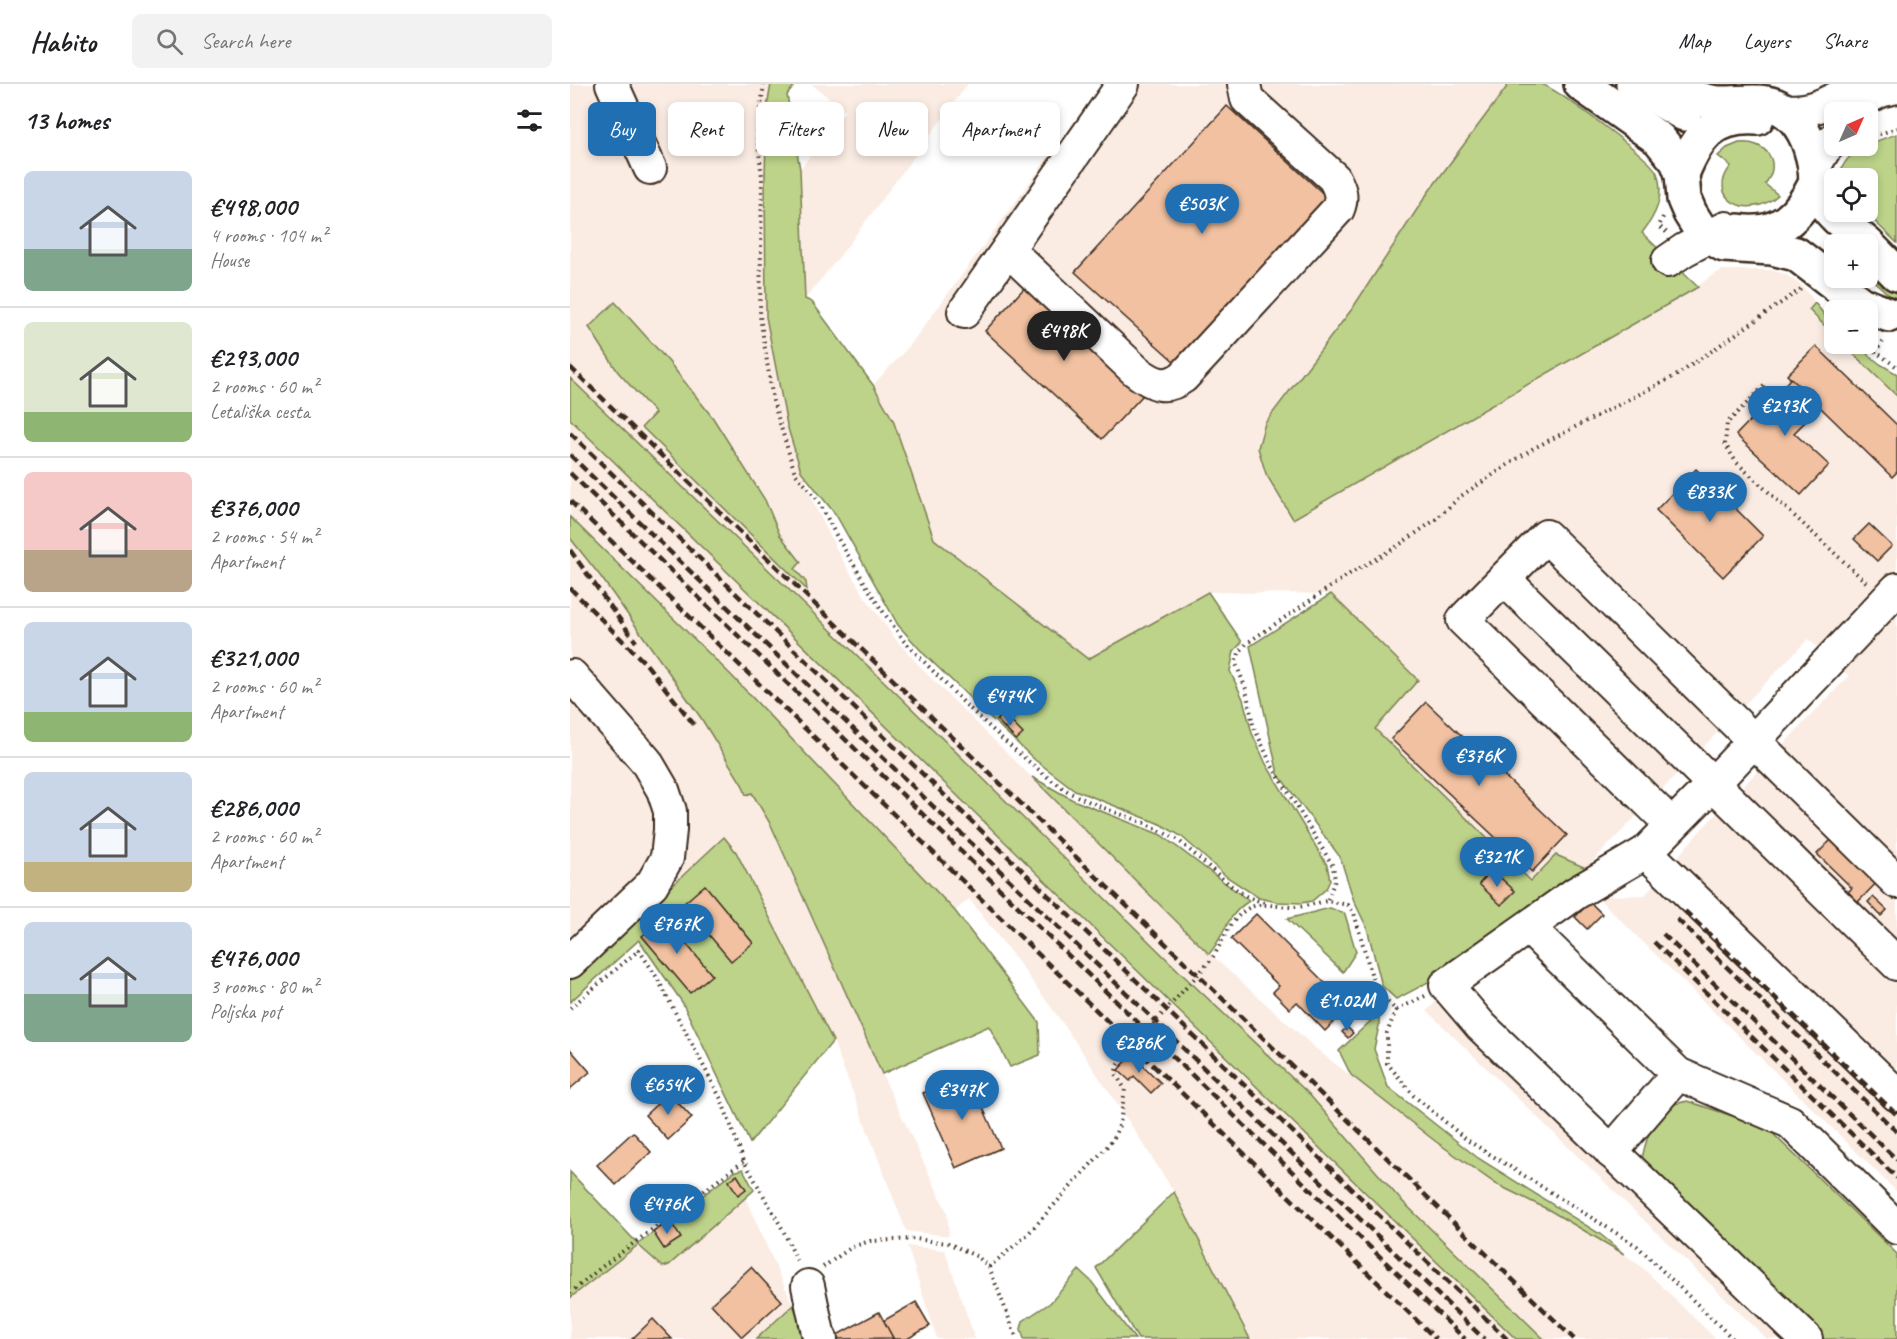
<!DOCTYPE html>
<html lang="en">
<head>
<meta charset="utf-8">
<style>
	body { margin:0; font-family:Caveat,sans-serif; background:#f2f2f2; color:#202124; height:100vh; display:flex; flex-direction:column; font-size:22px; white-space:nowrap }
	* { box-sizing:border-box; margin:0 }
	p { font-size:20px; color:#757577 }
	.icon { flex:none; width:33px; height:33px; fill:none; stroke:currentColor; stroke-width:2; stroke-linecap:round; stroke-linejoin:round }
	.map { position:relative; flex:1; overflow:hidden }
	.side { display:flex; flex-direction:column; background:#fff; width:570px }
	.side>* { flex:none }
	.top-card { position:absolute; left:18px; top:18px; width:570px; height:54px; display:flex; gap:12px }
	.needle { width:39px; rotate:45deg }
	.fabs { position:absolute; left:1254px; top:18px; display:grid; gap:12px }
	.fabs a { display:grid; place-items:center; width:54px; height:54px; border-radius:9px; background:#fff; box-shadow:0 3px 9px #0003; font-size:30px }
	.price { position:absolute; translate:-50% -51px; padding:0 14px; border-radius:21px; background:#1f6fb2; color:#fff; font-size:20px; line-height:39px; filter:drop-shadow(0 2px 3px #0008) }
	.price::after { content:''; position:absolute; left:50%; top:36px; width:18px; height:14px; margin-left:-9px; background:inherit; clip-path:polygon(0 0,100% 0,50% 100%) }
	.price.active { background:#222; color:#fff }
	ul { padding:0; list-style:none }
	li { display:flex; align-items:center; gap:18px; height:150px; padding:0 24px }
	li+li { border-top:2px solid #e0e0e0 }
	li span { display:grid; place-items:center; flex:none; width:168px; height:120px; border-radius:9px; color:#555 }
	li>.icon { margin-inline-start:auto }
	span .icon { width:72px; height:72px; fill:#fffc; stroke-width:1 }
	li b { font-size:26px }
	h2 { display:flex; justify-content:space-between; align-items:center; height:72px; padding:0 24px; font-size:26px }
	.pill { padding:0 21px; border-radius:9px; background:#fff; box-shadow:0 3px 9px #0003; font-size:21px; line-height:54px }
	.pill.active { background:#1f6fb2; color:#fff }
	header { display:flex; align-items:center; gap:36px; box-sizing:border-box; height:84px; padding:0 30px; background:#fff; border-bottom:2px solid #e0e0e0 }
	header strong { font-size:28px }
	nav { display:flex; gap:33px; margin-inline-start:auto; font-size:21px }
	.search { width:420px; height:54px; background:#f2f2f2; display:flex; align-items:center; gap:15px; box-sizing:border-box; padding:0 21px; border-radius:9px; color:#757577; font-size:22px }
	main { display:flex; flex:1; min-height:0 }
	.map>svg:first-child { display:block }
</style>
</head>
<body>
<header>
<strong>Habito</strong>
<div class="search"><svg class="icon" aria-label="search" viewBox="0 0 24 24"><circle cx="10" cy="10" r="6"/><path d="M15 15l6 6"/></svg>Search here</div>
<nav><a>Map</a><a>Layers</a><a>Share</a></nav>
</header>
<main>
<section class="side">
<h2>13 homes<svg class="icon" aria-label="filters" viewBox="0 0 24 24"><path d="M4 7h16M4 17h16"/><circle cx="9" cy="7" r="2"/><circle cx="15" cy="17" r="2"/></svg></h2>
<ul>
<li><span style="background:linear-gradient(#c9d6e8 65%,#7fa58c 0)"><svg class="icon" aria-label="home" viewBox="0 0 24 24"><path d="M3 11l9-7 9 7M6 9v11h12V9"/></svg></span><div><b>€498,000</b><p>4 rooms · 104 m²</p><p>House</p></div></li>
<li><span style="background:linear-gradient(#dfe7d0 75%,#8fb573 0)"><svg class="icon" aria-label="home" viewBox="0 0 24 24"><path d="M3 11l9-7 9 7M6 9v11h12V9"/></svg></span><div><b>€293,000</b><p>2 rooms · 60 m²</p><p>Letališka cesta</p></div></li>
<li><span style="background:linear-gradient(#f6c9c9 65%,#b9a48a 0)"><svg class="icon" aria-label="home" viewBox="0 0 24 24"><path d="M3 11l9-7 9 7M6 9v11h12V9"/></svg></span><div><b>€376,000</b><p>2 rooms · 54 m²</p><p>Apartment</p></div></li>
<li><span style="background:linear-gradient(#c9d6e8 75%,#8fb573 0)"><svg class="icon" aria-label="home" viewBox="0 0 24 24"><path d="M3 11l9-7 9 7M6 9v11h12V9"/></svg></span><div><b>€321,000</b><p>2 rooms · 60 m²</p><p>Apartment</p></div></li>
<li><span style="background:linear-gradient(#c9d6e8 75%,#c2b280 0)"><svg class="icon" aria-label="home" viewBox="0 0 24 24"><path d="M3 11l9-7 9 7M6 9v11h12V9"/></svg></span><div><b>€286,000</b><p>2 rooms · 60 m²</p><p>Apartment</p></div></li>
<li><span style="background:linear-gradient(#c9d6e8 60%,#7fa58c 0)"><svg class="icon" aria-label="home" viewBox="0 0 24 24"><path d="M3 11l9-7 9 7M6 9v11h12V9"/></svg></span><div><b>€476,000</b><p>3 rooms · 80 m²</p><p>Poljska pot</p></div></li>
</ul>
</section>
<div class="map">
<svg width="1327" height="1255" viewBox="0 0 1327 1255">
	<rect width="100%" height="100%" fill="#fff"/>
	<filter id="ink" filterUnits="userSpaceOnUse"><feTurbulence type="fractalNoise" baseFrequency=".0167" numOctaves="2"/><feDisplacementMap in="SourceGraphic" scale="12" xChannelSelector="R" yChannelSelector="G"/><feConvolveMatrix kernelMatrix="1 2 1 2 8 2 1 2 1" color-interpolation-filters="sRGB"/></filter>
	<g filter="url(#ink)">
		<g fill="#fbece3">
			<polygon points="0,0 201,0 197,23 195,91 196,233 217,341 244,420 269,470 295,513 327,557 358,591 649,878 750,968 865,1057 926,1100 979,1126 1054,1170 1072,1183 1146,1255 974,1255 829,1114 738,1009 615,893 326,609 0,294"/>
			<polygon points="241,0 398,0 270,172 235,215 230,85 275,27"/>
			<polygon points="532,0 972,0 1060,60 1080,78 1087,87 1090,113 1088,124 1072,149 1128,202 1141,192 1153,186 1201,186 1215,190 1231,201 1242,214 1245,219 1239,226 1264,251 1264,260 1273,260 1327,312 1327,1108 1026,812 1075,811 1129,748 1279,592 1238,555 1016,784 986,771 961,797 805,645 766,516 761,510 638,508 518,575 364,455 323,336 303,301 341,260"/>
			<polygon points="0,335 611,931 946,1255 680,1255 604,1108 559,1038 494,941 448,878 399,815 385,827 161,591 0,433"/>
			<polygon points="0,454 31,493 131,634 173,702 176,710 182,709 201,741 312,990 377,1128 379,1152 336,1147 263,957 154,753 0,897"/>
			<polygon points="868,915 1220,1255 1197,1255 857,927"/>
			<polygon points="175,1113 223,1221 186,1255 0,1255 0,1214 26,1193 68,1161 93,1183 99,1181"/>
			<polygon points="337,1162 375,1166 405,1255 367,1255"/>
		</g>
		<g fill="#bcd389" stroke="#7c7e54" stroke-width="1.5">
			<polygon points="201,0 226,0 217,11 230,85 235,215 242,218 303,301 323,336 364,455 518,575 638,508 672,558 664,567 660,587 673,615 682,649 696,680 757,781 760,796 756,805 742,817 731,819 707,818 689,814 657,793 611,752 590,740 505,706 465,676 354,570 328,541 266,431 231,387 217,341 196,233 195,91 197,23"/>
			<path d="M939,0C949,0 961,0 971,0C985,3 1083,76 1087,89C1095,112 1086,131 1072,149L1128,203L723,435L696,390L688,364L695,339L782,225L857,110Z"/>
			<path d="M1327,50V159L1295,128H1298V94H1269C1273,66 1305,57 1327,50Z"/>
			<path d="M1169,59C1195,56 1213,78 1195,100L1208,111C1178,138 1135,114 1161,82L1148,72L1157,64Z"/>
			<polygon points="1298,184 1327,210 1327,218 1298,192"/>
			<polygon points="45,218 99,278 143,334 195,416 210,451 231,478 225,485 236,498 237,506 72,343 85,329 48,288 19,243"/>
			<polygon points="1245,219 1264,243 1264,251 1239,226"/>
			<polygon points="1273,260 1285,260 1310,280 1327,290 1327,312"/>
			<polygon points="0,294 326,609 615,893 738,1009 829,1114 974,1255 946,1255 0,335"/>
			<polygon points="0,433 161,591 385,827 469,938 470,971 440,983 419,942 312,990 201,741 182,709 176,711 173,702 131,634 31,493 0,454"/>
			<path d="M761,510L848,596L805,645L961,797L986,771L1016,784C988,814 954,835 921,858C890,878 860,899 826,915L812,902L797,844L784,817L770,773L708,690L680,562Z"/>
			<path d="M462,693L503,716L591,751L679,817C654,833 656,851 639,870Z"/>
			<polygon points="154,753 166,768 263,957 180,1059 112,918 69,856 0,918 0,897"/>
			<polygon points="760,824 775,830 786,868 773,888 717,835"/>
			<polygon points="809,929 809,942 804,965 818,1003 908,1074 1030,1150 1054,1170 979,1126 926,1100 865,1057 781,991 769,967"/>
			<path d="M1117,1017L1196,1043L1327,1170V1255H1251L1071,1080C1074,1063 1082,1030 1099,1022C1104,1019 1112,1019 1117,1017Z"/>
			<polygon points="173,1085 184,1106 99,1181 93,1183 68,1161 0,1214 0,1088 68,1160 164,1088"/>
			<polygon points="604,1108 680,1255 568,1255 526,1184"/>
			<polygon points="509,1186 521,1197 565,1255 454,1255 451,1245 453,1237 480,1219"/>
			<polygon points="223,1221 237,1255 186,1255"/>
		</g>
		<g fill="#f1c1a1" stroke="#3b2a1e" stroke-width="1.5">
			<polygon points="657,22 758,114 607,280 505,188"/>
			<polygon points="457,201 574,310 532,355 415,247"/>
			<polygon points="1246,262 1327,341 1327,388 1322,393 1217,291"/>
			<polygon points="1221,294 1250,323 1224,349 1259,381 1231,411 1166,351"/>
			<polygon points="1126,385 1193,452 1153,493 1086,426"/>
			<polygon points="1299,440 1322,462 1307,477 1284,455"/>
			<polygon points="856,618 997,751 962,788 821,655"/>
			<polygon points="434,630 453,650 446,656 427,636"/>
			<polygon points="1267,750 1312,793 1288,818 1278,808 1282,804 1247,770"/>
			<polygon points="922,786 945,807 931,821 909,800"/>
			<polygon points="135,801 183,859 161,877 113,820"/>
			<polygon points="1303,813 1317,826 1311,832 1298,818"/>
			<polygon points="1020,818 1032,830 1017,845 1005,833"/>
			<polygon points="686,830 779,923 755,947 727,918 720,925 703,908 709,902 661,855"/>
			<polygon points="95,834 142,891 120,909 72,852"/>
			<polygon points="777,943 783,949 778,954 772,948"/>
			<polygon points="0,965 20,988 0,1005"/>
			<polygon points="562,971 591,999 581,1009 564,992 560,997 548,986"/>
			<polygon points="398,990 431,1064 386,1084 353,1009"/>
			<polygon points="99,1009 122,1034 98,1056 75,1031"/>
			<polygon points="63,1048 81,1068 46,1101 27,1081"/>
			<polygon points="167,1091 176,1105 168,1111 159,1097"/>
			<polygon points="100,1137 111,1154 94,1165 83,1148"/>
			<polygon points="181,1183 212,1217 172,1253 141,1220"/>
			<polygon points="346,1218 360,1242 337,1255 321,1255 323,1254 313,1237"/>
			<polygon points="309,1228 323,1254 269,1255 267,1251"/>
			<polygon points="83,1235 102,1255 62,1255"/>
		</g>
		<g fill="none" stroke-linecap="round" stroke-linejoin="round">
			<defs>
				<g id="minor">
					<polyline points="42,0 80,84"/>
					<polyline points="1276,25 1310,7 1327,3"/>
					<path d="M1214,26C1243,31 1268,13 1293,0"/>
					<polyline points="1244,83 1254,66 1264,55"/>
					<path d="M438,166L566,287C583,300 595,306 613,293L768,125C773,113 770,105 764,94L677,15L674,0"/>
					<polyline points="1098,177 1114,166 1156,144"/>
					<polyline points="394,228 553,0"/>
					<polyline points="934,495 1327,880"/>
					<polyline points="1102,741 893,536 976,452 1327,798"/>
					<polyline points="1076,768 1327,1011"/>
					<polyline points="959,844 1108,990 1220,1038 1327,1144"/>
					<polyline points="0,878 82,800 97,774 100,746 100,727 93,706 76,677 2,592"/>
					<polyline points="1041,1068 1108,990"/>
					<polyline points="238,1202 248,1249 251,1255"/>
					<polyline points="1236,1255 911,942 876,901 1006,809 1076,768 1142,701 1327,505"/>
				</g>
				<g id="major">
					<polyline points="1011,0 1089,55 1107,77 1112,90 1114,115 1120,129 1130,145 1139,152 1154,161 1202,164 1226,170 1291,220 1319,231"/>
					<polyline points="1063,0 1114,30"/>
					<path d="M1097,0C1113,8 1130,18 1149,19C1170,20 1193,13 1212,25C1233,37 1241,61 1245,83C1246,92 1245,102 1249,111C1259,130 1281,146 1297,160"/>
					<path d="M1112,90C1127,53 1143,31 1187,34"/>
					<path d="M1168,147C1209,154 1229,132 1246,99"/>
					<polyline points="1298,161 1327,190"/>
				</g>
			</defs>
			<use href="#minor" stroke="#3b2a1e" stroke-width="36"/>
			<use href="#major" stroke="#3b2a1e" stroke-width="38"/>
			<g stroke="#3b2a1e" stroke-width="4" stroke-dasharray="1.5 4.5" stroke-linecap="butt">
				<polyline points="194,0 187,52 192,93 190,232 203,317 225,389 248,416 267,453 307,519 334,557 396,621 439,661 481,696 500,709 531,723 575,739 608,756 660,801 676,812 694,819"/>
				<polyline points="1298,54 1327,44"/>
				<polyline points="1093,133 1089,142 1097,149"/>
				<polyline points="1295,260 1327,283"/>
				<polyline points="1305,268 1313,258"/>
				<polyline points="1194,302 1157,339 1155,360 1166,378 1298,500"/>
				<polyline points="855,912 826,926 806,907 784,829 778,821 757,817 765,796 763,782 702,682 683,641 676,605 666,580 669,569 677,559 781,489 826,463 865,436 891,412 962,365 1107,291 1231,205"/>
				<polyline points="0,924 69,866 86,892 151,1015 174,1077 213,1146 228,1179"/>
				<polyline points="826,926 817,949 817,979 844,1012 897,1056 1067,1162 1163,1255"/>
				<polyline points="253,1183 282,1163 300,1157 345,1155 378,1159 408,1173 419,1183 447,1255"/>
				<path d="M419,1183L456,1152L543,1056L550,1039L555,1005L545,989L549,978L640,877C650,864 654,849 664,837C682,814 696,822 720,823C733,824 745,819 757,817"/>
				<polyline points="0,1209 33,1182 174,1077"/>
			</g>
			<use href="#minor" stroke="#fff" stroke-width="32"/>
			<use href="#major" stroke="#fff" stroke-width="33"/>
			<g stroke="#3b2a1e" stroke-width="4.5" stroke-dasharray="9 4.5" stroke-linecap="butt">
				<polyline points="0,283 1004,1255"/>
				<polyline points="0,349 937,1255"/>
				<polyline points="0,371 914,1255"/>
				<polyline points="0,389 895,1255"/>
				<polyline points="0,417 866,1255"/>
				<polyline points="0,466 66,558"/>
				<polyline points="0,504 76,580 126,643"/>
				<polyline points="1115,827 1327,1031"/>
				<polyline points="1107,835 1327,1048"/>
				<polyline points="1093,850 1327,1076"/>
				<polyline points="1084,858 1327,1094"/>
			</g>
		</g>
	</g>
</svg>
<div class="fabs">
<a><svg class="needle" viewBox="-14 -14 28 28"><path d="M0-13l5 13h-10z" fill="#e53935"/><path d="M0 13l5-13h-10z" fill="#757577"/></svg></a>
<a><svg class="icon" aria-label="locate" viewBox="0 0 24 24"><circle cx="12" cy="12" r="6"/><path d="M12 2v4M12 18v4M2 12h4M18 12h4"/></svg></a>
<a>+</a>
<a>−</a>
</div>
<b class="price" style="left:632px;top:151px">€503K</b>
<b class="price active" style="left:494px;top:278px">€498K</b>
<b class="price" style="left:1215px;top:353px">€293K</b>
<b class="price" style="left:1140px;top:439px">€833K</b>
<b class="price" style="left:440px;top:643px">€474K</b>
<b class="price" style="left:909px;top:703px">€376K</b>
<b class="price" style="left:927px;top:804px">€321K</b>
<b class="price" style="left:107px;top:871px">€767K</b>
<b class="price" style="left:777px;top:948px">€1.02M</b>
<b class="price" style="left:569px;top:990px">€286K</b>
<b class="price" style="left:98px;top:1032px">€654K</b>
<b class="price" style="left:392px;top:1037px">€347K</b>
<b class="price" style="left:97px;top:1151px">€476K</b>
<div class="top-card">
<a class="pill active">Buy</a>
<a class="pill">Rent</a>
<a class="pill">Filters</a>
<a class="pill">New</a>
<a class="pill">Apartment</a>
</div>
</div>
</main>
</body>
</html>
